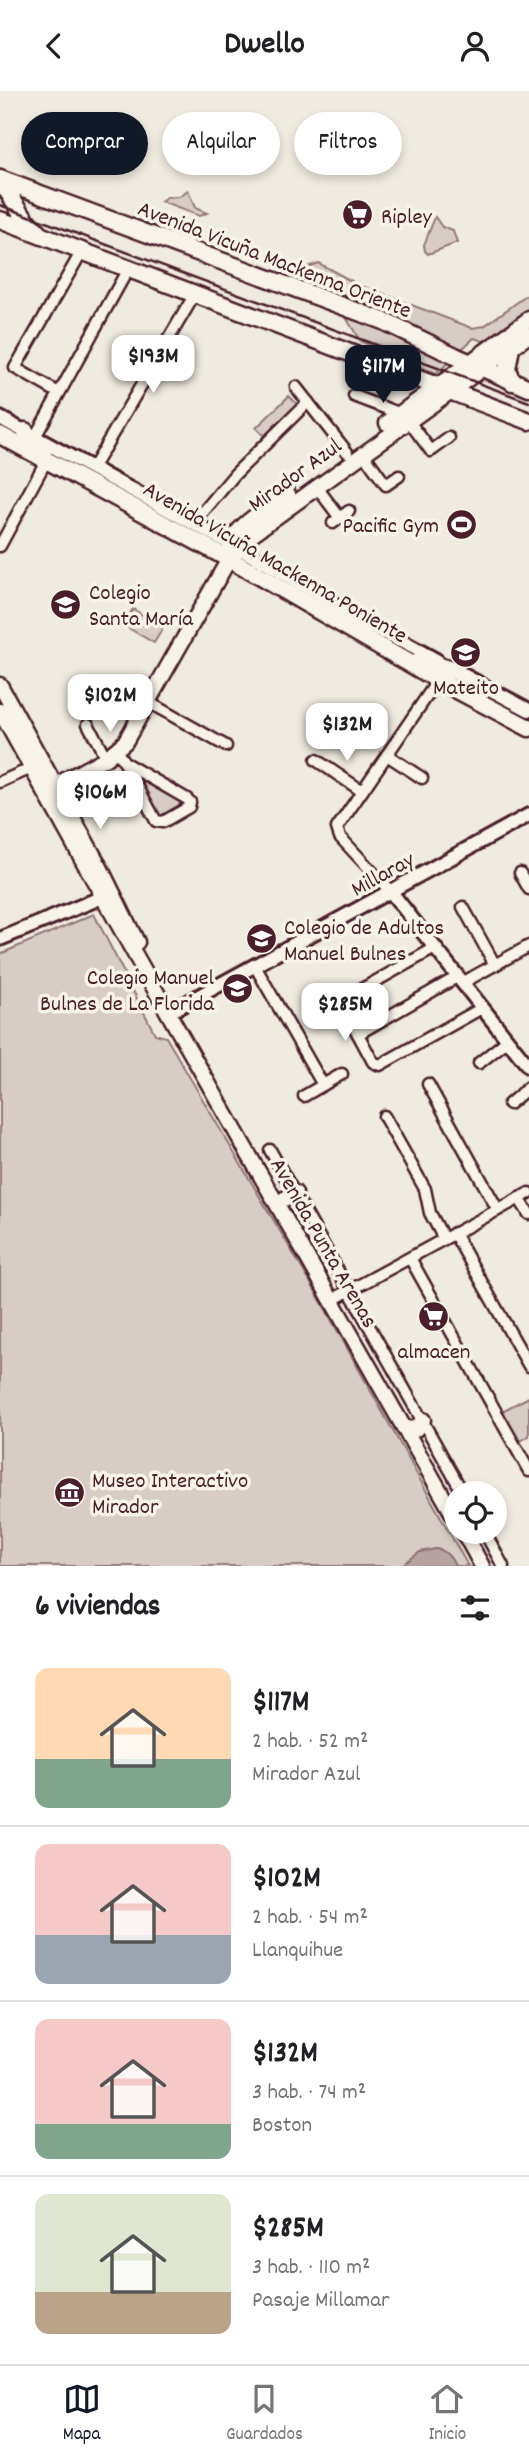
<!DOCTYPE html>
<html lang="es">
<head>
<meta charset="utf-8">
<style>
	body { margin:0; font-family:Dekko,sans-serif; background:#f2f2f2; color:#202124; height:100vh; display:flex; flex-direction:column; font-size:26px; white-space:nowrap }
	* { box-sizing:border-box; margin:0 }
	p { font-size:23px; color:#757577 }
	.icon { flex:none; width:38px; height:38px; fill:none; stroke:currentColor; stroke-width:2; stroke-linecap:round; stroke-linejoin:round }
	.map { position:relative; height:1475px; overflow:hidden }
	.details { display:flex; flex-direction:column; background:#fff; flex:1 }
	.details>* { flex:none }
	.banner { position:absolute; left:21px; top:21px; width:488px; height:63px; display:flex; gap:14px }
	.buttons { position:absolute; left:444px; top:1390px; display:grid; gap:14px }
	.buttons a { display:grid; place-items:center; width:63px; height:63px; border-radius:50%; background:#fff; box-shadow:0 4px 10px #0003; font-size:35px }
	.price { position:absolute; translate:-50% -60px; padding:0 16px; border-radius:14px; background:#fff; color:#222; font-size:23px; line-height:46px; filter:drop-shadow(0 2px 4px #0008) }
	.price::after { content:''; position:absolute; left:50%; top:42px; width:21px; height:16px; margin-left:-10px; background:inherit; clip-path:polygon(0 0,100% 0,50% 100%) }
	.price.active { background:#111827; color:#fff }
	ul { padding:0; list-style:none }
	li { display:flex; align-items:center; gap:21px; height:175px; padding:0 35px }
	li+li { border-top:2px solid #e0e0e0 }
	li span { display:grid; place-items:center; flex:none; width:196px; height:140px; border-radius:14px; color:#555 }
	li>.icon { margin-inline-start:auto }
	span .icon { width:84px; height:84px; fill:#fffc; stroke-width:1 }
	li b { font-size:30px }
	h2 { display:flex; justify-content:space-between; align-items:center; height:84px; padding:0 35px; font-size:30px }
	.chip { padding:0 24px; border-radius:32px; background:#fff; box-shadow:0 4px 10px #0003; font-size:24px; line-height:63px }
	.chip.active { background:#111827; color:#fff }
	header { display:flex; justify-content:space-between; align-items:center; height:91px; padding:0 35px; background:#fff; font-size:32px; font-weight:700 }
	.tabs { display:flex; justify-content:space-around; align-items:center; height:98px; border-top:2px solid #e0e0e0; background:#fff; font-size:19px; color:#757577 }
	.tabs a { display:grid; justify-items:center; gap:4px }
	.tabs .active { color:#111827 }
	.map>svg:first-child { display:block }
</style>
</head>
<body>
<header><svg class="icon" aria-label="back" viewBox="0 0 24 24"><path d="M15 5l-7 7 7 7"/></svg>Dwello<svg class="icon" aria-label="person" viewBox="0 0 24 24"><circle cx="12" cy="8" r="4"/><path d="M4 21q1-7 8-7t8 7"/></svg></header>
<div class="map">
<svg width="529" height="1475" viewBox="0 0 529 1475">
	<rect width="100%" height="100%" fill="#f0ebe0"/>
	<filter id="ink" filterUnits="userSpaceOnUse"><feTurbulence type="fractalNoise" baseFrequency=".0143" numOctaves="2"/><feDisplacementMap in="SourceGraphic" scale="14" xChannelSelector="R" yChannelSelector="G"/><feConvolveMatrix kernelMatrix="1 2 1 2 8 2 1 2 1" color-interpolation-filters="sRGB"/></filter>
	<g filter="url(#ink)">
		<g fill="#d8cdc6" stroke="#917678" stroke-width="2">
			<polygon points="188,100 195,117 207,122 199,125 161,111 166,107 179,106"/>
			<polygon points="435,126 442,136 453,140 457,152 428,163 425,160 424,154"/>
			<polygon points="318,172 359,194 472,237 484,235 529,203 529,221 491,248 483,250 474,247 463,257 458,258 424,243 410,232 379,218 305,188 303,181 305,177"/>
			<polygon points="344,223 384,238 449,271 436,283 360,250"/>
			<polygon points="289,305 299,315 266,347 256,337"/>
			<polygon points="133,518 163,537 154,552 123,534"/>
			<polygon points="141,686 182,710 184,715 160,727 138,689"/>
			<polygon points="94,823 155,943 166,946 317,1203 468,1475 0,1475 0,863"/>
			<polygon points="529,1306 529,1345 519,1351 502,1320"/>
		</g>
		<path fill="#b7a4a2" stroke="#8b6f72" stroke-width="2" d="M435,1458C445,1458 451,1466 455,1475H401L420,1461Z"/>
		<g fill="none" stroke-linecap="round" stroke-linejoin="round">
			<defs>
				<g id="minor">
					<polyline points="296,296 347,361"/>
					<polyline points="59,302 15,277 82,160"/>
					<polyline points="354,305 401,323"/>
					<polyline points="408,329 431,360 449,347"/>
					<polyline points="35,346 128,178"/>
					<polyline points="363,362 386,394 399,385"/>
					<polyline points="93,376 195,203"/>
					<polyline points="316,395 340,427"/>
					<polyline points="194,432 235,383 308,311"/>
					<polyline points="333,432 349,420"/>
					<polyline points="0,455 47,368"/>
					<polyline points="148,611 226,655"/>
					<polyline points="88,633 106,667"/>
					<polyline points="116,660 125,672 156,730 163,731 189,716 190,711 187,708 125,672"/>
					<polyline points="387,664 422,687"/>
					<polyline points="316,669 362,700"/>
					<polyline points="0,691 32,677"/>
					<polyline points="520,782 529,798"/>
					<polyline points="391,801 340,746 337,737 438,589"/>
					<polyline points="463,816 495,874"/>
					<polyline points="435,857 344,908 344,917 373,971 380,974 482,917"/>
					<polyline points="255,875 323,994"/>
					<polyline points="462,892 529,855"/>
					<polyline points="358,943 457,886"/>
					<polyline points="479,972 508,949"/>
					<polyline points="428,993 498,1119"/>
					<polyline points="304,1005 342,983"/>
					<polyline points="509,1013 529,996"/>
					<polyline points="384,1025 425,1098 430,1122 444,1148"/>
					<polyline points="270,1059 463,1402"/>
					<polyline points="519,1107 529,1123"/>
					<polyline points="454,1142 529,1275"/>
					<polyline points="410,1167 529,1380"/>
					<polyline points="332,1209 529,1102"/>
					<polyline points="484,1440 503,1475"/>
				</g>
				<g id="tertiary">
					<polyline points="0,327 251,464 344,519 436,569"/>
					<polyline points="452,578 529,619"/>
					<polyline points="391,801 529,976"/>
					<polyline points="0,848 110,803"/>
					<polyline points="168,922 529,724"/>
				</g>
				<g id="secondary">
					<polyline points="387,332 529,228"/>
					<path d="M229,463C229,435 268,418 288,403"/>
					<polyline points="0,594 100,776 137,851"/>
					<polyline points="0,620 137,867 457,1430"/>
					<polyline points="45,700 106,667 125,651 229,468 248,446 529,244"/>
					<polyline points="277,1112 295,1102"/>
					<polyline points="404,1337 416,1338 423,1329"/>
					<polyline points="463,1440 482,1475"/>
				</g>
				<g id="primary">
					<polyline points="0,88 383,230 457,266 529,297"/>
					<polyline points="0,88 26,129 39,143"/>
					<polyline points="0,129 529,330"/>
					<polyline points="511,257 507,278 512,291"/>
					<polyline points="25,340 43,363"/>
					<polyline points="0,344 229,468 438,589 529,637"/>
					<polyline points="419,569 458,581"/>
				</g>
			</defs>
			<use href="#minor" stroke="#4a1f2b" stroke-width="15"/>
			<use href="#tertiary" stroke="#4a1f2b" stroke-width="18"/>
			<use href="#secondary" stroke="#4a1f2b" stroke-width="19"/>
			<use href="#primary" stroke="#4a1f2b" stroke-width="21"/>
			<use href="#minor" stroke="#f7f3e8" stroke-width="10"/>
			<use href="#tertiary" stroke="#f7f3e8" stroke-width="12"/>
			<use href="#secondary" stroke="#f7f3e8" stroke-width="14"/>
			<use href="#primary" stroke="#f7f3e8" stroke-width="16"/>
			<polyline stroke="#4a1f2b" stroke-width="2.5" points="0,114 529,311"/>
		</g>
	</g>
	<defs>
		<symbol id="supermarket-disc" viewBox="-11 -11 22 22"><circle r="9.5" fill="#4a1f2b" stroke="#f7f3e8"/><path d="M-6-5.5h2.5l.6 2H6L4.5 2H-2.5L-4.4-4H-6ZM-1.5 3.2a1.3 1.3 0 1 0 .1 0ZM3 3.2a1.3 1.3 0 1 0 .1 0Z" fill="#fff"/></symbol>
		<symbol id="stadium-disc" viewBox="-11 -11 22 22"><circle r="9.5" fill="#4a1f2b" stroke="#f7f3e8"/><path d="M0-5a6.5 5 0 1 0 0 10a6.5 5 0 1 0 0-10ZM-3.5-1.8h7v3.6h-7Z" fill="#fff"/></symbol>
		<symbol id="school-disc" viewBox="-11 -11 22 22"><circle r="9.5" fill="#4a1f2b" stroke="#f7f3e8"/><path d="M0-5L7-2L0 1L-7-2ZM-4 1L0 2.5L4 1V4Q0 6-4 4Z" fill="#fff"/></symbol>
		<symbol id="museum-disc" viewBox="-11 -11 22 22"><circle r="9.5" fill="#4a1f2b" stroke="#f7f3e8"/><path d="M0-6L6-3V-2H-6V-3ZM-5-1h2V3h-2ZM-1-1h2V3h-2ZM3-1h2V3H3ZM-6 4H6V6H-6Z" fill="#fff"/></symbol>
	</defs>
	<g fill-rule="evenodd">
		<use href="#supermarket-disc" x="340" y="106" width="35" height="35"/>
		<use href="#stadium-disc" x="444" y="416" width="35" height="35"/>
		<use href="#school-disc" x="48" y="496" width="35" height="35"/>
		<use href="#school-disc" x="448" y="544" width="35" height="35"/>
		<use href="#school-disc" x="244" y="830" width="35" height="35"/>
		<use href="#school-disc" x="220" y="880" width="35" height="35"/>
		<use href="#supermarket-disc" x="416" y="1208" width="35" height="35"/>
		<use href="#museum-disc" x="52" y="1384" width="35" height="35"/>
	</g>
	<g text-anchor="middle" stroke-width="7" stroke-linejoin="round" paint-order="stroke">
		<g font-size="23" fill="#4a1f2b" stroke="#f7f3e8" text-anchor="start">
			<text x="381" y="132">Ripley</text>
			<text x="439" y="441" text-anchor="end">Pacific Gym</text>
			<text x="89" y="508">Colegio<tspan x="89" dy="26">Santa María</tspan></text>
			<text x="466" y="603" text-anchor="middle">Mateito</text>
			<text x="284" y="843">Colegio de Adultos<tspan x="284" dy="26">Manuel Bulnes</tspan></text>
			<text x="214" y="893" text-anchor="end">Colegio Manuel<tspan x="214" dy="26">Bulnes de La Florida</tspan></text>
			<text x="434" y="1267" text-anchor="middle">almacen</text>
			<text x="92" y="1396">Museo Interactivo<tspan x="92" dy="26">Mirador</tspan></text>
		</g>
		<g font-size="23" fill="#4a1f2b" stroke="#f7f3e8">
			<text transform="translate(275 167) rotate(21)" y="8">Avenida Vicuña Mackenna Oriente</text>
			<text transform="translate(294 383) rotate(-36)" y="8">Mirador Azul</text>
			<text transform="translate(276 470) rotate(30)" y="8">Avenida Vicuña Mackenna Poniente</text>
			<text transform="translate(382 782) rotate(-29)" y="8">Millaray</text>
			<text transform="translate(325 1151) rotate(60)" y="8">Avenida Punta Arenas</text>
		</g>
	</g>
</svg>
<div class="buttons">
<a><svg class="icon" aria-label="locate" viewBox="0 0 24 24"><circle cx="12" cy="12" r="6"/><path d="M12 2v4M12 18v4M2 12h4M18 12h4"/></svg></a>
</div>
<b class="price" style="left:153px;top:304px">$193M</b>
<b class="price active" style="left:383px;top:314px">$117M</b>
<b class="price" style="left:110px;top:643px">$102M</b>
<b class="price" style="left:347px;top:672px">$132M</b>
<b class="price" style="left:100px;top:740px">$106M</b>
<b class="price" style="left:345px;top:952px">$285M</b>
<div class="banner">
<a class="chip active">Comprar</a>
<a class="chip">Alquilar</a>
<a class="chip">Filtros</a>
</div>
</div>
<section class="details">
<h2>6 viviendas<svg class="icon" aria-label="filters" viewBox="0 0 24 24"><path d="M4 7h16M4 17h16"/><circle cx="9" cy="7" r="2"/><circle cx="15" cy="17" r="2"/></svg></h2>
<ul>
<li><span style="background:linear-gradient(#ffd9b3 65%,#7fa58c 0)"><svg class="icon" aria-label="home" viewBox="0 0 24 24"><path d="M3 11l9-7 9 7M6 9v11h12V9"/></svg></span><div><b>$117M</b><p>2 hab. · 52 m²</p><p>Mirador Azul</p></div></li>
<li><span style="background:linear-gradient(#f6c9c9 65%,#9aa5b1 0)"><svg class="icon" aria-label="home" viewBox="0 0 24 24"><path d="M3 11l9-7 9 7M6 9v11h12V9"/></svg></span><div><b>$102M</b><p>2 hab. · 54 m²</p><p>Llanquihue</p></div></li>
<li><span style="background:linear-gradient(#f6c9c9 75%,#7fa58c 0)"><svg class="icon" aria-label="home" viewBox="0 0 24 24"><path d="M3 11l9-7 9 7M6 9v11h12V9"/></svg></span><div><b>$132M</b><p>3 hab. · 74 m²</p><p>Boston</p></div></li>
<li><span style="background:linear-gradient(#dfe7d0 70%,#b9a48a 0)"><svg class="icon" aria-label="home" viewBox="0 0 24 24"><path d="M3 11l9-7 9 7M6 9v11h12V9"/></svg></span><div><b>$285M</b><p>3 hab. · 110 m²</p><p>Pasaje Millamar</p></div></li>
</ul>
</section>
<nav class="tabs">
<a class="active"><svg class="icon" aria-label="map" viewBox="0 0 24 24"><path d="M3 6l6-2 6 2 6-2v14l-6 2-6-2-6 2zM9 4v14M15 6v14"/></svg>Mapa</a>
<a><svg class="icon" aria-label="saved" viewBox="0 0 24 24"><path d="M7 4h10v16l-5-4-5 4z"/></svg>Guardados</a>
<a><svg class="icon" aria-label="home" viewBox="0 0 24 24"><path d="M3 11l9-7 9 7M6 9v11h12V9"/></svg>Inicio</a>
</nav>
</body>
</html>
